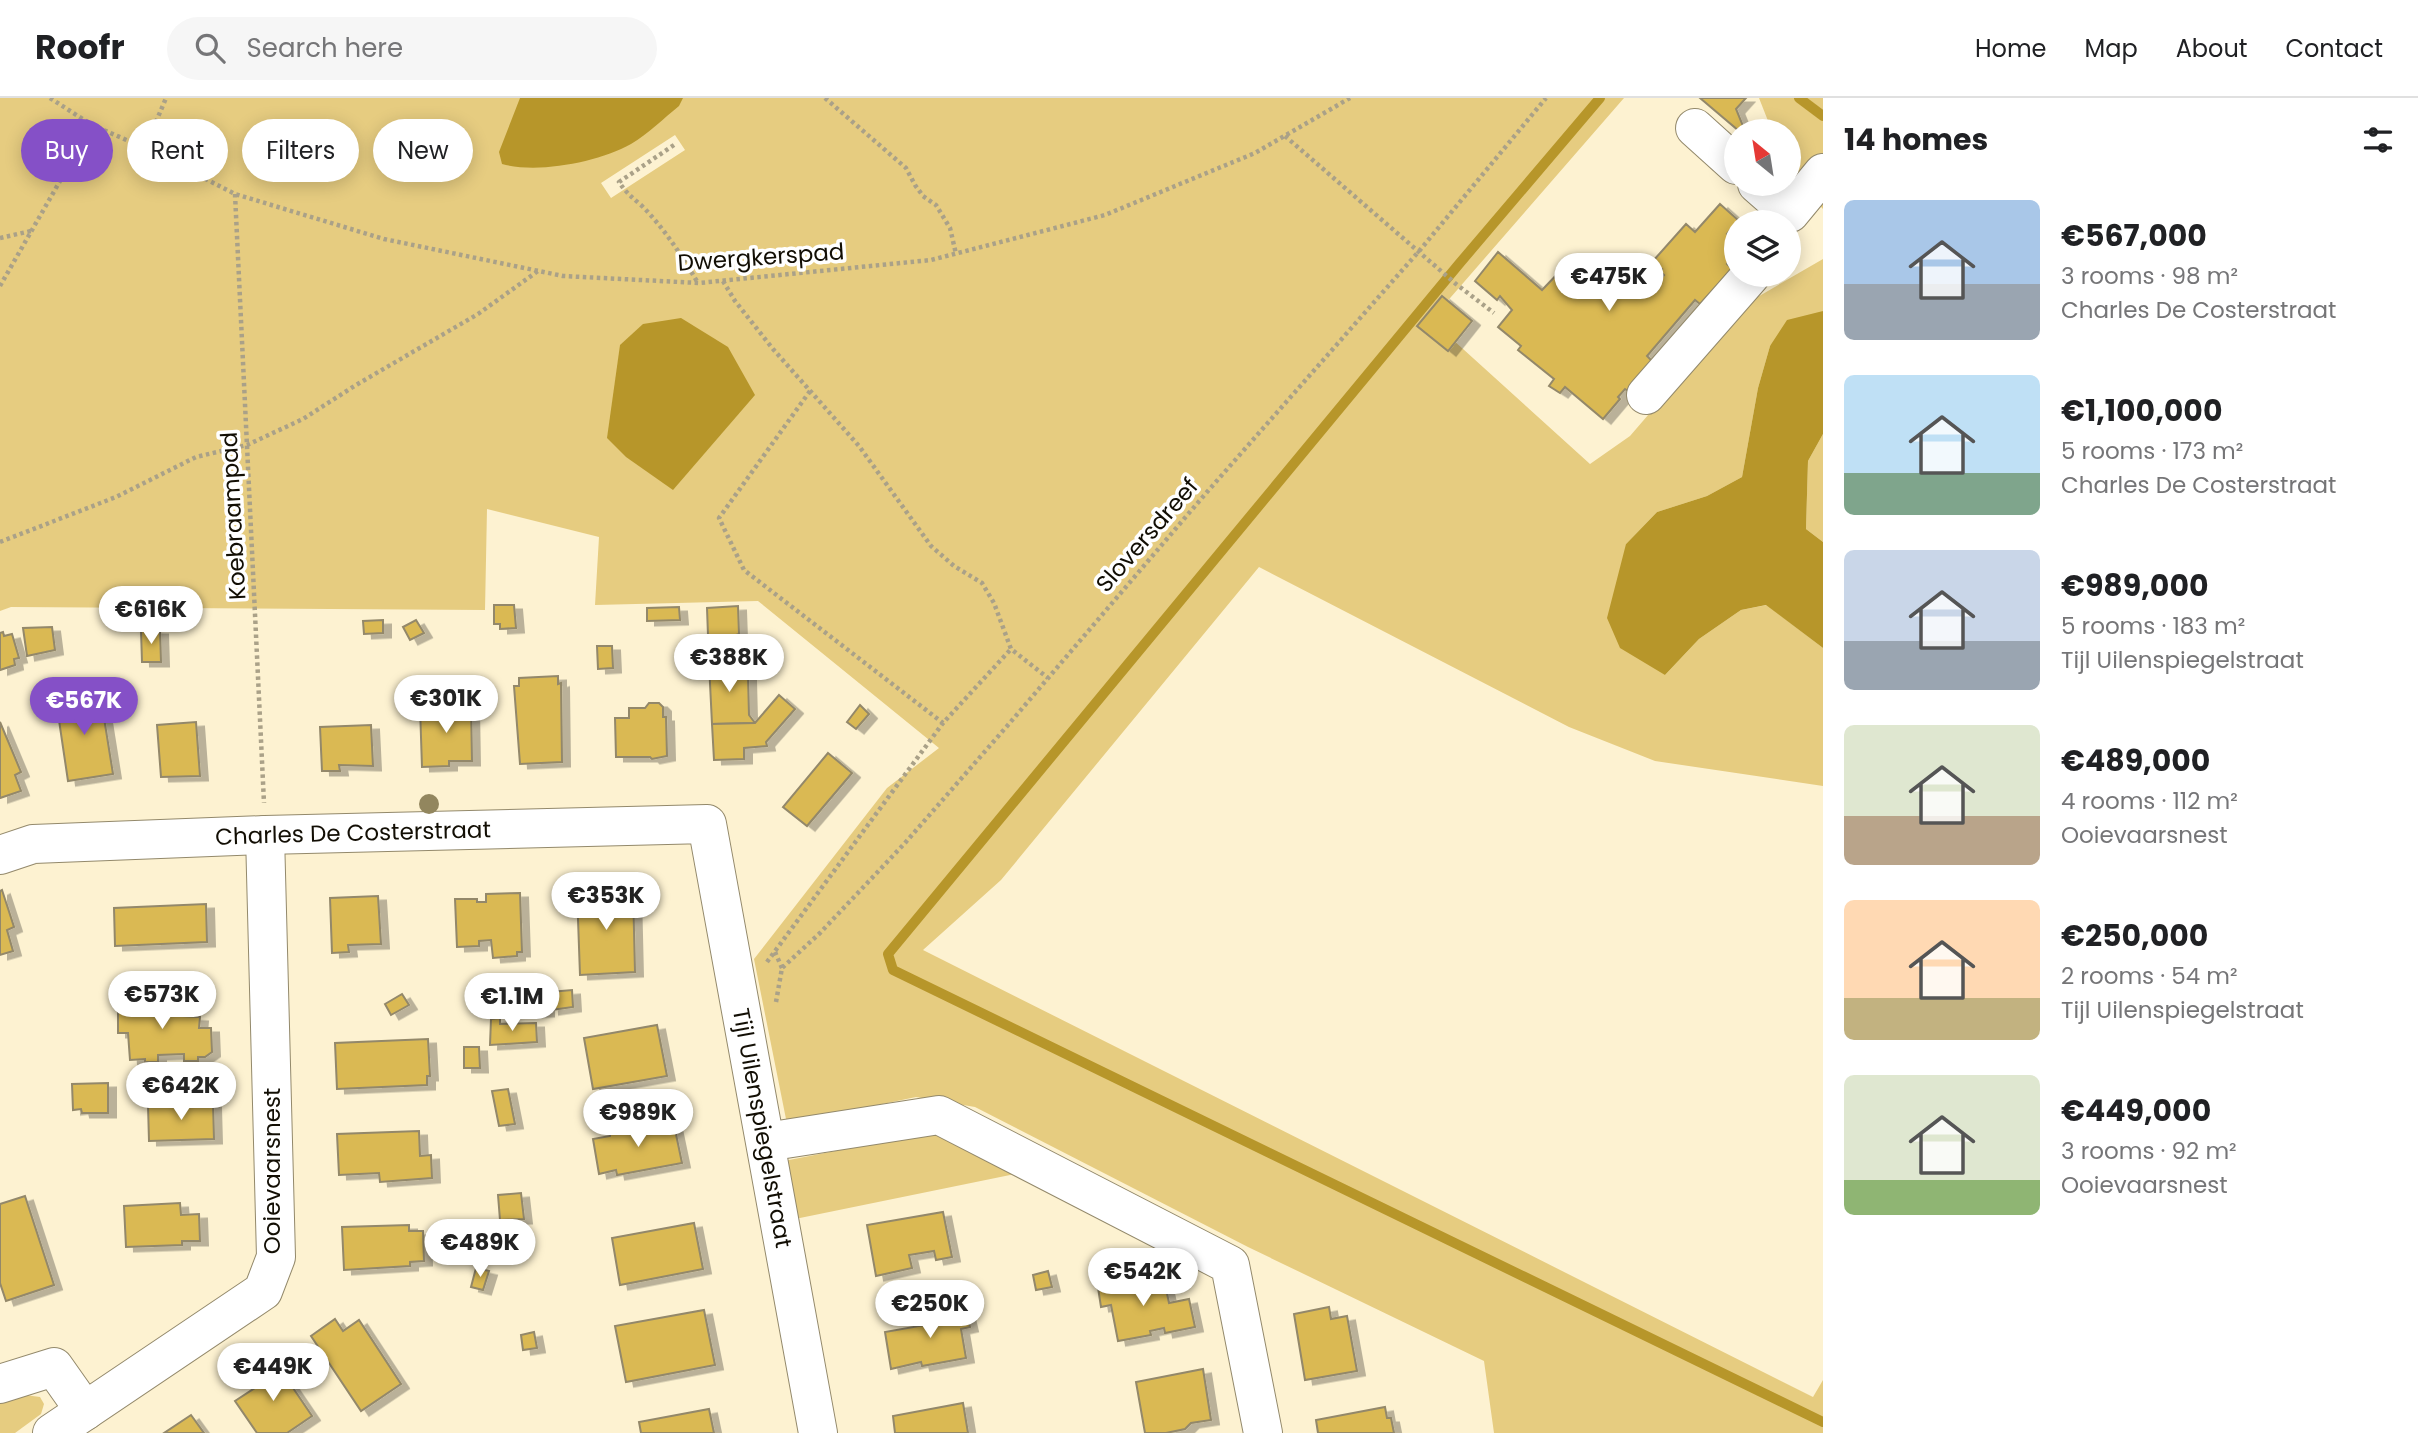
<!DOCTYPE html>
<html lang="en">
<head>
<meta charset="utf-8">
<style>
	body { margin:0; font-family:Poppins,sans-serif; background:#f6f6f6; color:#202124; height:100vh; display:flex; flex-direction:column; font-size:26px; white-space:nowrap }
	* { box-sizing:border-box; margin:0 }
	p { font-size:23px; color:#757577 }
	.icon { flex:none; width:38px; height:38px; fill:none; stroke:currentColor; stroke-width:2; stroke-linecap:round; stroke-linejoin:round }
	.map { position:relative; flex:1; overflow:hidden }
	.side { display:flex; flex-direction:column; background:#fff; width:595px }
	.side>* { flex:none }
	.hud { position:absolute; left:21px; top:21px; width:665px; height:63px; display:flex; gap:14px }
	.needle { width:46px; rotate:330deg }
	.controls { position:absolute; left:1724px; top:21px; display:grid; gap:14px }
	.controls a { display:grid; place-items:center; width:77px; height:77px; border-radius:50%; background:#fff; box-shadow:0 4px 18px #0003; font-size:35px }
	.price { position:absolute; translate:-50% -60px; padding:0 16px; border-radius:24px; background:#fff; color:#222; font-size:23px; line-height:46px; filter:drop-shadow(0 2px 4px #0008) }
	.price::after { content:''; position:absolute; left:50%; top:42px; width:21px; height:16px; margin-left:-10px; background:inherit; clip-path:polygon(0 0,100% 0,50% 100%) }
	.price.selected { background:#8550c7; color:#fff }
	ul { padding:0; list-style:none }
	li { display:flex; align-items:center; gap:21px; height:175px; padding:0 21px }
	li span { display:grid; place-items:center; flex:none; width:196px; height:140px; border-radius:10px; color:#555 }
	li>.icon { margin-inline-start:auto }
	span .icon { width:84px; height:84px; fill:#fffc; stroke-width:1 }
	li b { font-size:30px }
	h2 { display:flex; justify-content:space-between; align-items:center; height:84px; padding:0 21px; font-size:30px }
	.tag { padding:0 24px; border-radius:32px; background:#fff; box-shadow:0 4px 18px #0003; font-size:24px; line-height:63px }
	.tag.selected { background:#8550c7; color:#fff }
	header { display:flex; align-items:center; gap:42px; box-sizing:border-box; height:98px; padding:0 35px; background:#fff; border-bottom:2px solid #e0e0e0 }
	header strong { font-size:33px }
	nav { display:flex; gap:38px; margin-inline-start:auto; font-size:24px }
	.search { width:490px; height:63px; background:#f6f6f6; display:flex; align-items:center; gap:18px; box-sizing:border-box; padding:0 24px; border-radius:38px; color:#757577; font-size:26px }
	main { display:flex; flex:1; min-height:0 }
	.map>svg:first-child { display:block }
</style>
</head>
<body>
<header>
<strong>Roofr</strong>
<div class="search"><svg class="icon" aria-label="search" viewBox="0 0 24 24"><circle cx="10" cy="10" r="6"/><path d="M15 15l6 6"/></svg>Search here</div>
<nav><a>Home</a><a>Map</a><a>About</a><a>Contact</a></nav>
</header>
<main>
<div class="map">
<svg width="1823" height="1335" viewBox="0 0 1823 1335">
	<defs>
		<filter id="shadow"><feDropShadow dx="8" dy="4.5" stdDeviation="0" flood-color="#0004"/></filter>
	</defs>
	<rect width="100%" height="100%" fill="#fdf2d1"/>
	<g fill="#e6cc80" fill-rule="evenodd">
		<path d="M0,0H1624L1431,222L1590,366L1630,338L1742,208L1823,161V213L1770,248L1758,290L1742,379L1707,398L1657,414L1626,446L1665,577L1699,541L1741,512L1767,507L1823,550V688L1655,663L1569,629L1259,469L1001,782L923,852L1813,1299L1823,1282V1335H1494L1484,1263L1248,1149L975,1009L916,999L787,1026L754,861L887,690L939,650L758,503L595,507L599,439L487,411L485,512L11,509L0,513ZM675,37L685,52L611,100L601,85Z"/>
		<polygon points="1759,0 1823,0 1823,111 1803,90 1789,68 1788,33 1772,33"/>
		<polygon points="1823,336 1823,444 1806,431 1808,363"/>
		<polygon points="937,1033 1015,1076 795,1121 784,1063"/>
		<polygon points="25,1297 40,1299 44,1306 41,1316 15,1335 0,1335 0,1305"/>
	</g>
	<g fill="#b7962a">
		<path d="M520,0H683L679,8C664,20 648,36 631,46C598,64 539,76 502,66L499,54Z"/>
		<polygon points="1823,213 1823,336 1808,363 1806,431 1823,444 1823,550 1766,507 1741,512 1699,541 1665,577 1620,550 1607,520 1626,446 1657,414 1707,398 1742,379 1758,290 1770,248 1787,222"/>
		<polygon points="681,220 728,249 755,297 673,392 626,359 607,340 620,247 643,226"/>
	</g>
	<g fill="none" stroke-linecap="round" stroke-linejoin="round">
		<g stroke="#b7962a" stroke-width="10">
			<polyline points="1600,0 1459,166 888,856 893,872 1823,1324"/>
			<polyline points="1799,0 1823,18"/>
		</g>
	</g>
	<g fill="#dab953" stroke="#93886a" stroke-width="2" filter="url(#shadow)">
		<polygon points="1700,0 1746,0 1736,11 1743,28 1739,33"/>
		<polygon points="1720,106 1738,122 1727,136 1736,144 1736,155 1727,166 1732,171 1700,206 1695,202 1647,258 1652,263 1628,293 1625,291 1618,299 1620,301 1603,321 1565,289 1560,295 1549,288 1554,281 1518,252 1521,248 1498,229 1512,212 1500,198 1497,202 1475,183 1498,154 1542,192 1565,168 1581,183 1583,182 1599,195 1620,171 1648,196 1664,177 1660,173 1662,171 1653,163 1686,126 1695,134"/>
		<polygon points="1442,198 1472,223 1448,253 1417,228"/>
		<polygon points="494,507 514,507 516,530 500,531 500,526 494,526"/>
		<polygon points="738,508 739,536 736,537 736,543 716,543 716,565 709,565 707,510"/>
		<polygon points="679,509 680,522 647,523 647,510"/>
		<polygon points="383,522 383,535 364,536 363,523"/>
		<polygon points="416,522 424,535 410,542 403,529"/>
		<polygon points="52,529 55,552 27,558 23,530"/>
		<polygon points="141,532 160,532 161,564 142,564"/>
		<polygon points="3,534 4,538 12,536 19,560 14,561 15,567 0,572 0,535"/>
		<polygon points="597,548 612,548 613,570 598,571"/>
		<polygon points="709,565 741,565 742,578 748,578 749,617 755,625 712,626"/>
		<polygon points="558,578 558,586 561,585 562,664 520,666 514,588 519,588 519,580"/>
		<polygon points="100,595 113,676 68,683 56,602"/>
		<polygon points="779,597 795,611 766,644 767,648 744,650 744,661 714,662 712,626 755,625"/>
		<polygon points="649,605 659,605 663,609 663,619 666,619 667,658 652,661 650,659 616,659 615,620 629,620 629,610 645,610"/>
		<polygon points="471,607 472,663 449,663 449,668 422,669 420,609"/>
		<polygon points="860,607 869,616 856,631 847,624"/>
		<polygon points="0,624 21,674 15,677 21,693 0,700"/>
		<polygon points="196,624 200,678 161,679 157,627"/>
		<polygon points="371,627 373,668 339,667 340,673 322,673 320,629"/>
		<polygon points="828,655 852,675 807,728 783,709"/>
		<polygon points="633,791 635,874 580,877 577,793"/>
		<polygon points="2,792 14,829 7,832 13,853 0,857 0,793"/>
		<polygon points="520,795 522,854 517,854 517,858 493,860 491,842 479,843 479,848 457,849 455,801 477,801 477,804 486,804 486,796"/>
		<polygon points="378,798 381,846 348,847 349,854 332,855 330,800"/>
		<polygon points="206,806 207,844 115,848 114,810"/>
		<polygon points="572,892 573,909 551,912 550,894"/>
		<polygon points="402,896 409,907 391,917 385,906"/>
		<polygon points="546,900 546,914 525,915 525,901"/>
		<polygon points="174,902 174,905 181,909 183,918 200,919 199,930 211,930 212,954 205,959 198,959 198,963 184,963 184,956 158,957 158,964 145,964 145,961 130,962 128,935 118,935 118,905 138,904 138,907 143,906 143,903"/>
		<polygon points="500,920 500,926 536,925 537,944 490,947 491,921"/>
		<polygon points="657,927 667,978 593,991 584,940"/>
		<polygon points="428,941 430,978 427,978 427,987 337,991 335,945"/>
		<polygon points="464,949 479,949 480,970 464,970"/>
		<polygon points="108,985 108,1015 82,1015 81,1011 73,1012 72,986"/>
		<polygon points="508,991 515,1026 499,1028 492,993"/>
		<polygon points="213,1005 214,1041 149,1043 148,1007"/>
		<polygon points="673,1022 682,1065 617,1077 616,1072 599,1076 593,1041 610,1038 610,1035"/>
		<polygon points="419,1033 420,1058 431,1057 432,1080 380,1084 379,1075 339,1077 337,1036"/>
		<polygon points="521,1095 524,1121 500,1122 498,1097"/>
		<polygon points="25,1098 54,1187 6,1203 0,1185 0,1106"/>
		<polygon points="180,1105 181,1117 199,1116 200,1143 182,1143 182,1147 126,1149 124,1108"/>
		<polygon points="943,1114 952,1159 936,1162 934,1153 909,1157 912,1170 876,1178 867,1127"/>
		<polygon points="694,1125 703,1171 620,1187 612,1140"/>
		<polygon points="409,1127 409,1133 423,1133 424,1163 410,1164 410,1168 344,1172 342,1129"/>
		<polygon points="476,1170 489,1173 483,1192 471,1189"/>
		<polygon points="1048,1173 1052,1189 1036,1192 1033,1177"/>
		<polygon points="1140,1175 1142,1190 1165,1186 1169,1205 1189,1201 1195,1229 1165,1235 1164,1230 1150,1233 1151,1237 1118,1243 1111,1207 1101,1209 1097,1183"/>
		<polygon points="965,1208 970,1229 961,1231 966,1260 922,1268 921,1264 891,1271 885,1234 925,1227 924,1215"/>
		<polygon points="1329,1209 1331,1221 1347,1218 1357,1273 1305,1282 1294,1216"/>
		<polygon points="704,1212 715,1267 626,1284 615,1228"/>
		<polygon points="335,1221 343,1233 359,1222 401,1286 361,1313 311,1238"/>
		<polygon points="534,1234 537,1250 523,1252 521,1237"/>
		<polygon points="274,1262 312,1318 287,1335 257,1335 235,1303 261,1286 254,1275"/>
		<polygon points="1203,1271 1211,1322 1191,1325 1185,1331 1166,1335 1145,1335 1136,1284"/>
		<polygon points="963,1305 968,1335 895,1335 893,1318"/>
		<polygon points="1385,1309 1387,1320 1391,1320 1394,1335 1318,1335 1316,1322"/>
		<polygon points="709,1311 714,1335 641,1335 639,1324"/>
		<polygon points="191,1317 204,1335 164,1335"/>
	</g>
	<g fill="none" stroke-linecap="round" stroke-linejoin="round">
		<defs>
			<g id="minor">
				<polyline points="1695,30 1736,67"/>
				<polyline points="1757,86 1790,115 1823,75"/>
				<polyline points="1646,297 1751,177"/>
				<path id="s1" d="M0,757L33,746L265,737L707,726L818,1335"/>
				<polyline points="766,1044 939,1017 1230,1167 1263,1335"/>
				<polyline points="0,1286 54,1269 85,1313"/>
				<polyline points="52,1335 263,1193 276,1159 265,737"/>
			</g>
		</defs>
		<use href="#minor" stroke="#93896b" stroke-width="40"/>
		<g stroke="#aaa188" stroke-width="4.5" stroke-dasharray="3.5 3.5" stroke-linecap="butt">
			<polyline points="50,0 92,27 145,50 235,96 384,141 563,178 699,185 931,162 1105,117 1255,55 1350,0"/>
			<polyline points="825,0 906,70 915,87 923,98 936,107 950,130 956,156"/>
			<polyline points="1285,38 1456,186 1494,215"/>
			<path d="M674,47L619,84C626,95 633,100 642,108C664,130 682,158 698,185"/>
			<polyline points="145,50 166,0"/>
			<polyline points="235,96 264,705"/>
			<polyline points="0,140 31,133"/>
			<polyline points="723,183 735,203 773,251 859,348 931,448 954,468 982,485 994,505 1011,551 1048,580"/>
			<polyline points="0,188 92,27"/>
			<polyline points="810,293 719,420 744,472 943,625 1011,551"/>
			<polyline points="0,444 116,399 196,359 247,347 303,321 356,287 478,216 538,173"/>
			<polyline points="775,854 782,870"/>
			<polyline points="767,864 943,625"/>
			<polyline points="776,904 782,870 820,835 905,745 1008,627 1207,394 1420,152 1546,0"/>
		</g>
		<use href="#minor" stroke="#fff" stroke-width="38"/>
	</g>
	<circle fill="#92865e" cx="429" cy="706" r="10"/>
	<g text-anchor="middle" stroke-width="7" stroke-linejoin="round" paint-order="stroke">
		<g font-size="23" fill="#120e04" stroke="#fff">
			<text transform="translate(761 159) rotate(-4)" y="8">Dwergkerspad</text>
			<text transform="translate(233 418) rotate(-93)" y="8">Koebraampad</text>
			<text transform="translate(1147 437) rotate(-49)" y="8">Sloversdreef</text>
			<text dy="8" stroke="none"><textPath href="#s1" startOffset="355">Charles De Costerstraat</textPath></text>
			<text dy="8" stroke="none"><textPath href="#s1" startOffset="1018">Tijl Uilenspiegelstraat</textPath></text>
			<text transform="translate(272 1073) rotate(-90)" y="8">Ooievaarsnest</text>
		</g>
	</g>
</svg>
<div class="controls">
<a><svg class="needle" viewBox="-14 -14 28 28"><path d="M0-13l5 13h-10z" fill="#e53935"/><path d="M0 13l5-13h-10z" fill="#757577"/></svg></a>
<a><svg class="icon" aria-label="layers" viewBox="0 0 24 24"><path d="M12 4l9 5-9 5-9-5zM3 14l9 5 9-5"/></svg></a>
</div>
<b class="price" style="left:1609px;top:215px">€475K</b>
<b class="price" style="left:151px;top:548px">€616K</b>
<b class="price" style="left:729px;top:596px">€388K</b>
<b class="price" style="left:446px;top:637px">€301K</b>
<b class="price selected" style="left:84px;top:639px">€567K</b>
<b class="price" style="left:606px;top:834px">€353K</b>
<b class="price" style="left:162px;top:933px">€573K</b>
<b class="price" style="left:512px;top:935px">€1.1M</b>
<b class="price" style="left:181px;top:1024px">€642K</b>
<b class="price" style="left:638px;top:1051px">€989K</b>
<b class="price" style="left:480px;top:1181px">€489K</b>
<b class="price" style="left:1143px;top:1210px">€542K</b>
<b class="price" style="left:930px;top:1242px">€250K</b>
<b class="price" style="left:273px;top:1305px">€449K</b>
<div class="hud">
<a class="tag selected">Buy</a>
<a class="tag">Rent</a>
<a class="tag">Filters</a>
<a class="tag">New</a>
</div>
</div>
<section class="side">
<h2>14 homes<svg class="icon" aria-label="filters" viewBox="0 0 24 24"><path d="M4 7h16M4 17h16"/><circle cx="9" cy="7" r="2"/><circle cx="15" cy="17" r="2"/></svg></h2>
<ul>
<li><span style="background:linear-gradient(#a9c7e8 60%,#9aa5b1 0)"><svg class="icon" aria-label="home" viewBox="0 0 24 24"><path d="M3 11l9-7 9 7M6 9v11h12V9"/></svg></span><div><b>€567,000</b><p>3 rooms · 98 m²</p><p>Charles De Costerstraat</p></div></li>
<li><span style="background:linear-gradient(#bfe0f5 70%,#7fa58c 0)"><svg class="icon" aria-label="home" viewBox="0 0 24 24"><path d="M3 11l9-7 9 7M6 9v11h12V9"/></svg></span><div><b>€1,100,000</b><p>5 rooms · 173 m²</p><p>Charles De Costerstraat</p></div></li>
<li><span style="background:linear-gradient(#c9d6e8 65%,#9aa5b1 0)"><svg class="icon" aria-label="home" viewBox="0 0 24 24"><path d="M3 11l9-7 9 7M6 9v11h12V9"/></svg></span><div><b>€989,000</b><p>5 rooms · 183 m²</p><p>Tijl Uilenspiegelstraat</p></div></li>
<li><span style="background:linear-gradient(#dfe7d0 65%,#b9a48a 0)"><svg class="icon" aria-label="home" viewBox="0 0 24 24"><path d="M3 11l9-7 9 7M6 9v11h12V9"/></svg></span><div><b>€489,000</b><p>4 rooms · 112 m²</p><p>Ooievaarsnest</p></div></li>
<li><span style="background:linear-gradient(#ffd9b3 70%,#c2b280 0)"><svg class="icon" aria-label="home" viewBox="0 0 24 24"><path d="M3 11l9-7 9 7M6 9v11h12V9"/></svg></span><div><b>€250,000</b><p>2 rooms · 54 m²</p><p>Tijl Uilenspiegelstraat</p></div></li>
<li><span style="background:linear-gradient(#dfe7d0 75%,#8fb573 0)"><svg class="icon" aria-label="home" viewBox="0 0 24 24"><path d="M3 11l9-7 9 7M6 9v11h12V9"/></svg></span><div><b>€449,000</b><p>3 rooms · 92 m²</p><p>Ooievaarsnest</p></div></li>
</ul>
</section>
</main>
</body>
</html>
